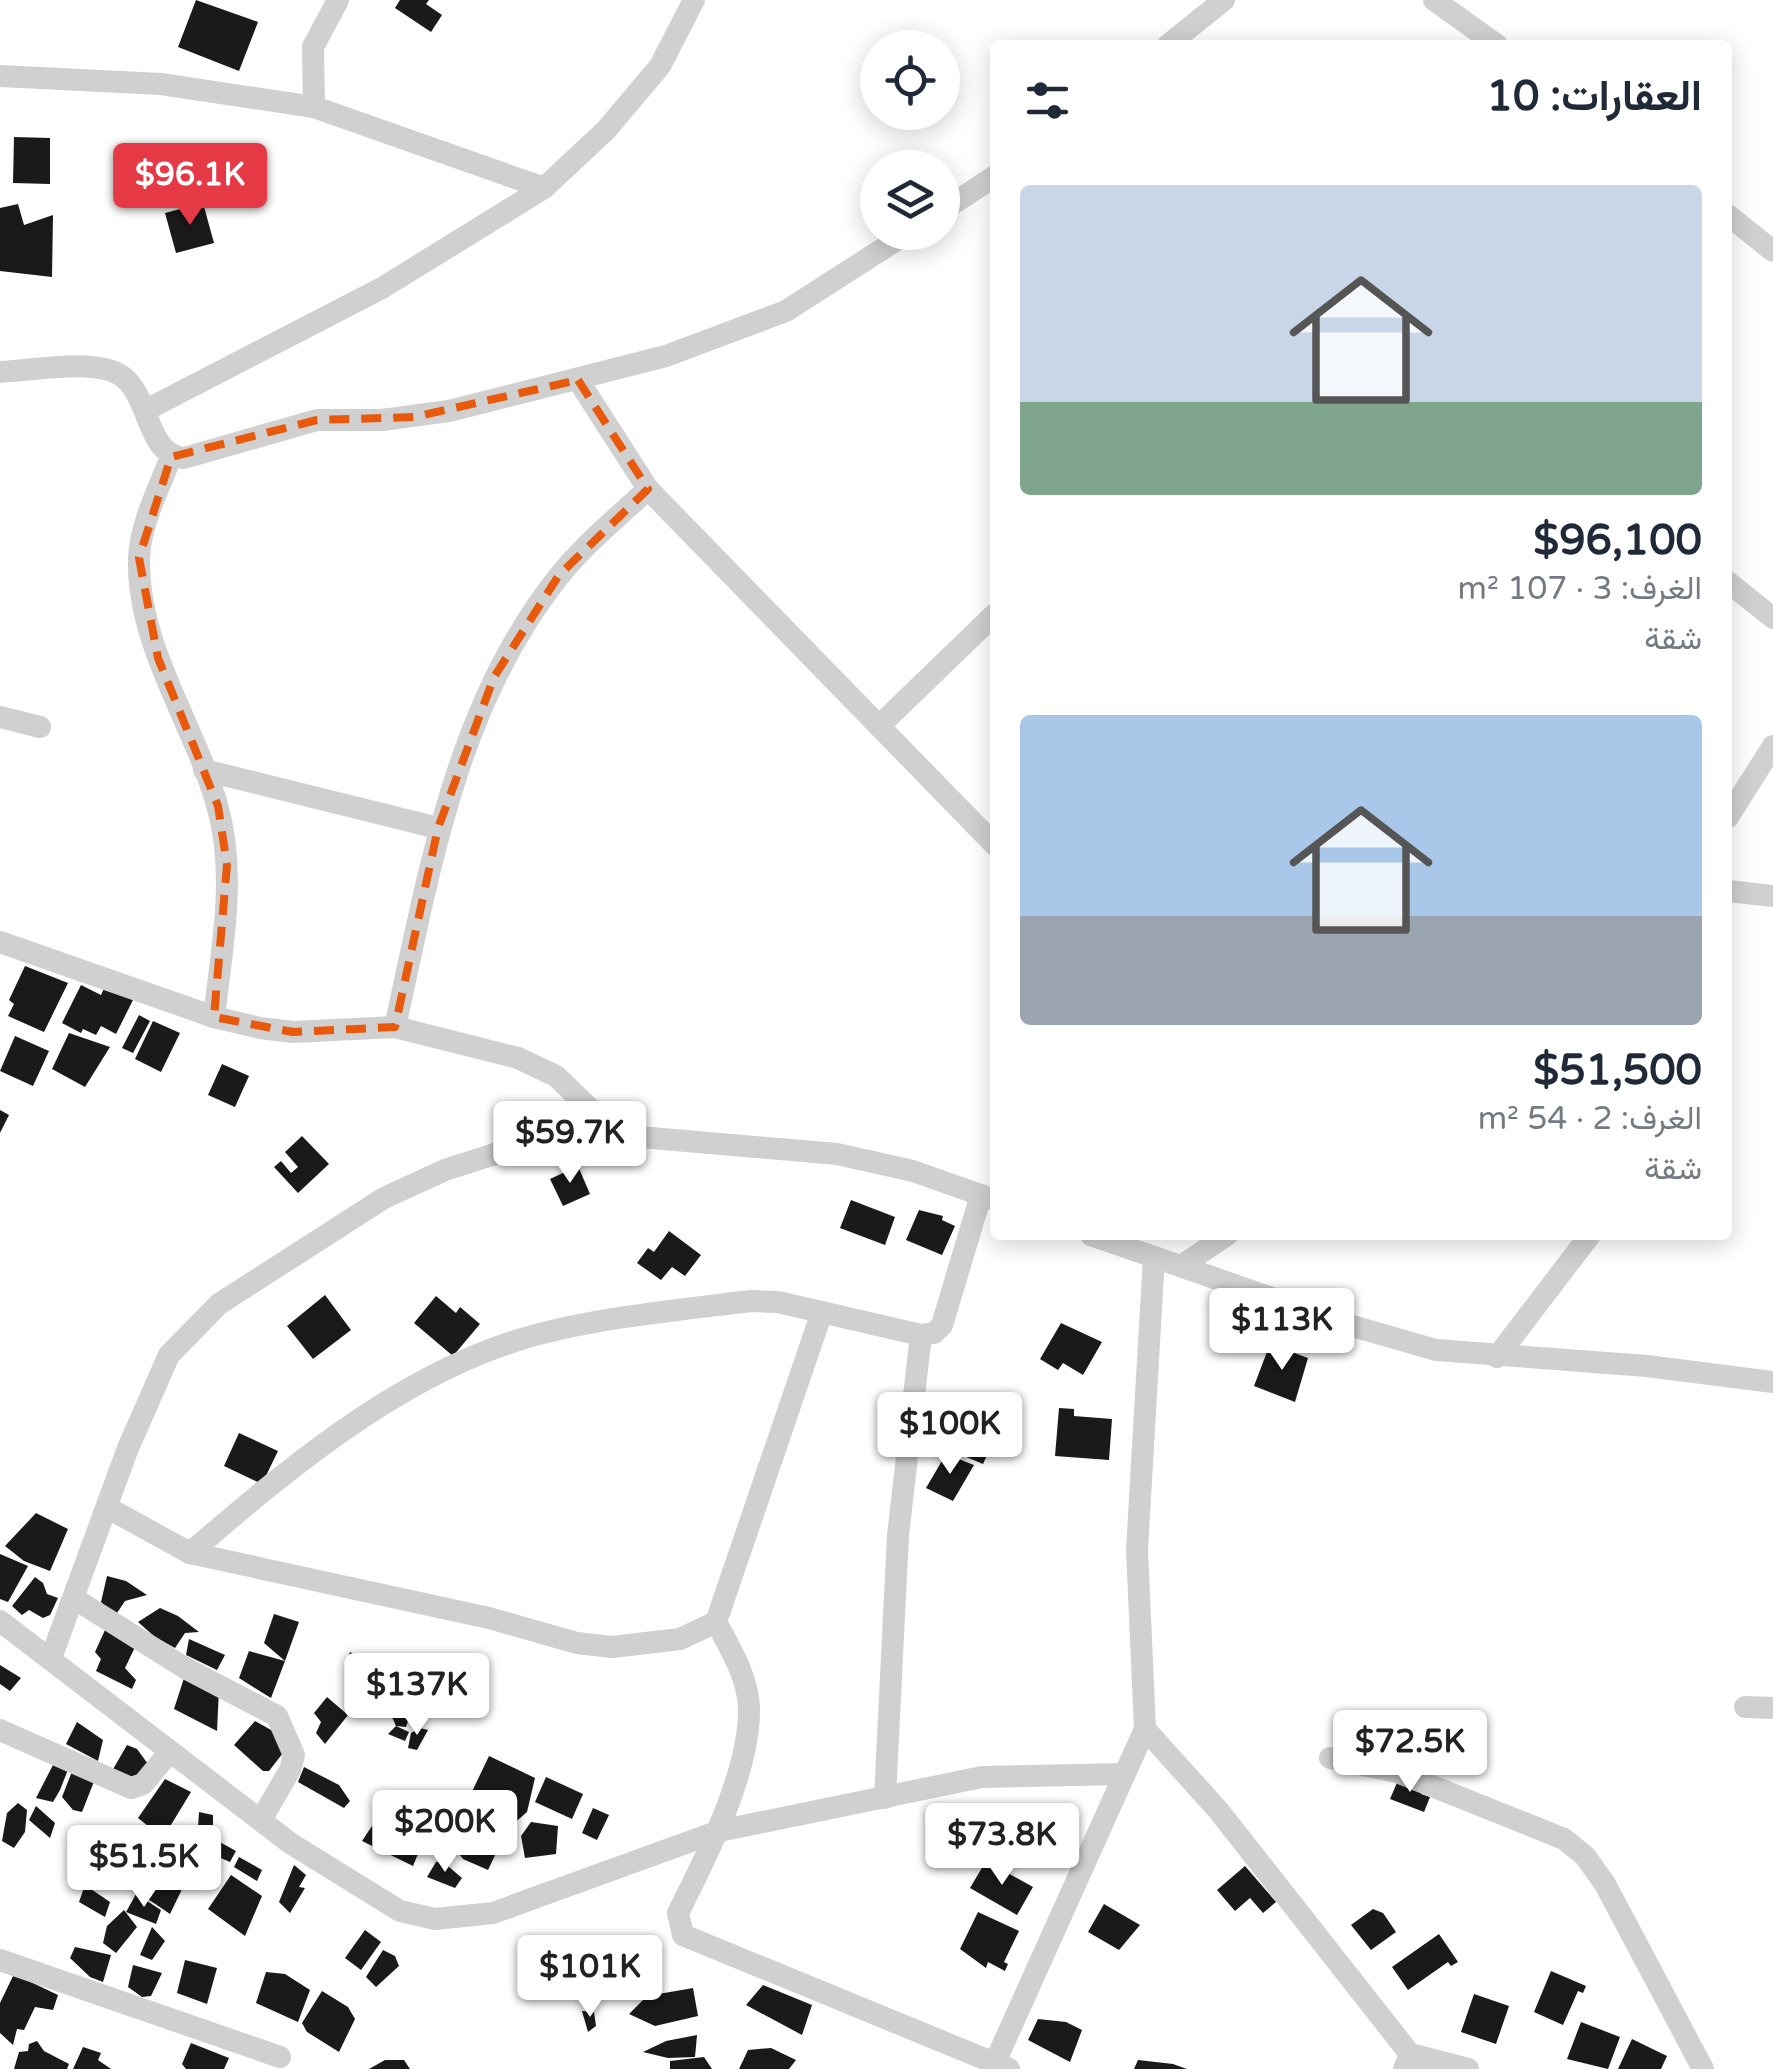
<!DOCTYPE html>
<html lang="ar">
<head>
<meta charset="utf-8">
<style>
	body { margin:0; font-family:"Varela Round",Vazirmatn,sans-serif; background:#f6f6f7; color:#1f2937; direction:rtl; height:100vh; display:flex; flex-direction:column; font-size:38px; white-space:nowrap }
	* { box-sizing:border-box; margin:0 }
	p { font-size:32px; color:#747a83 }
	.icon { flex:none; width:55px; height:55px; fill:none; stroke:currentColor; stroke-width:2; stroke-linecap:round; stroke-linejoin:round }
	.map { position:relative; flex:1; overflow:hidden; direction:ltr }
	.details { position:absolute; left:990px; top:40px; width:742px; height:1200px; display:flex; flex-direction:column; background:#fff; border-radius:10px; box-shadow:0 5px 25px #0003; direction:rtl }
	.details>* { flex:none }
	.controls { position:absolute; left:860px; top:30px; display:grid; gap:20px }
	.controls a { display:grid; place-items:center; width:100px; height:100px; border-radius:50%; background:#fff; box-shadow:0 5px 25px #0003; font-size:50px }
	.price { position:absolute; translate:-50% -85px; padding:0 22px; border-radius:10px; background:#fff; color:#222; font-size:32px; line-height:65px; filter:drop-shadow(0 2px 5px #0008) }
	.price::after { content:''; position:absolute; left:50%; top:60px; width:30px; height:22px; margin-left:-15px; background:inherit; clip-path:polygon(0 0,100% 0,50% 100%) }
	.price.current { background:#e63946; color:#fff }
	ul { padding:0; list-style:none }
	li { display:grid; align-content:center; gap:20px; height:530px; padding:0 30px }
	li span { display:grid; place-items:center; height:310px; border-radius:10px; color:#555 }
	li>.icon { margin-inline-start:auto }
	span .icon { width:180px; height:180px; fill:#fffc; stroke-width:1 }
	li b { font-size:42px }
	h2 { display:flex; justify-content:space-between; align-items:center; height:120px; padding:0 30px; font-size:42px }
	.map>svg:first-child { display:block }
</style>
</head>
<body>
<div class="map">
<svg width="1773" height="2069" viewBox="0 0 1773 2069">
	<rect width="100%" height="100%" fill="#fff"/>
	<g fill="#1a1a1a">
		<polygon points="196,0 258,22 239,71 178,47"/>
		<polygon points="400,0 429,0 426,4 442,15 431,32 395,8"/>
		<polygon points="14,137 50,138 50,184 13,183"/>
		<polygon points="203,203 214,243 176,253 165,213"/>
		<polygon points="18,204 24,225 53,215 52,277 0,271 0,208"/>
		<polygon points="25,966 68,983 44,1032 8,1016 14,1004 9,1000"/>
		<polygon points="106,984 134,998 116,1034 101,1026 96,1035 83,1029 81,1033 62,1023 81,985 101,995"/>
		<polygon points="139,1015 150,1021 133,1053 122,1048"/>
		<polygon points="153,1021 180,1033 161,1072 135,1059"/>
		<polygon points="69,1033 110,1047 85,1087 52,1069"/>
		<polygon points="15,1036 49,1051 33,1086 0,1071"/>
		<polygon points="222,1064 249,1076 235,1107 208,1095"/>
		<polygon points="0,1110 9,1115 0,1133"/>
		<polygon points="302,1136 329,1164 298,1193 274,1167 281,1161 291,1173 298,1167 285,1152"/>
		<polygon points="578,1166 590,1194 563,1206 550,1179"/>
		<polygon points="851,1200 895,1217 885,1245 840,1228"/>
		<polygon points="919,1210 943,1216 942,1220 955,1226 942,1255 906,1240"/>
		<polygon points="669,1231 701,1255 685,1276 672,1267 661,1280 637,1263 648,1248 654,1252"/>
		<polygon points="325,1295 351,1330 313,1359 287,1326"/>
		<polygon points="436,1296 456,1313 460,1307 480,1324 453,1356 414,1323"/>
		<polygon points="1061,1323 1102,1342 1083,1375 1063,1363 1058,1370 1040,1359"/>
		<polygon points="1270,1344 1308,1358 1295,1402 1254,1386"/>
		<polygon points="1059,1408 1074,1409 1074,1416 1112,1419 1109,1460 1055,1456"/>
		<polygon points="961,1426 994,1440 983,1464 950,1450"/>
		<polygon points="239,1433 278,1451 262,1484 224,1466"/>
		<polygon points="946,1454 974,1465 953,1501 926,1488"/>
		<polygon points="36,1513 68,1529 50,1571 24,1561 5,1546"/>
		<polygon points="0,1554 28,1566 8,1602 0,1599"/>
		<polygon points="107,1576 126,1581 147,1595 125,1601 115,1616 101,1602"/>
		<polygon points="35,1577 43,1583 47,1594 58,1598 50,1615 43,1618 29,1610 22,1615 12,1606"/>
		<polygon points="160,1608 178,1616 199,1632 185,1633 175,1648 155,1637 138,1622"/>
		<polygon points="274,1614 299,1622 285,1661 264,1643"/>
		<polygon points="105,1630 137,1643 125,1668 136,1680 132,1689 96,1671 101,1659 95,1652"/>
		<polygon points="189,1639 225,1655 217,1670 186,1655"/>
		<polygon points="249,1651 285,1661 271,1698 239,1678"/>
		<polygon points="350,1652 364,1660 360,1672 345,1667"/>
		<polygon points="386,1663 412,1673 406,1693 376,1680"/>
		<polygon points="0,1665 21,1678 10,1691 0,1684"/>
		<polygon points="185,1675 219,1689 217,1731 174,1709"/>
		<polygon points="370,1696 388,1705 382,1718 365,1705"/>
		<polygon points="327,1697 348,1715 325,1744 316,1733 321,1722 314,1713"/>
		<polygon points="395,1700 412,1710 406,1727 396,1726 389,1710"/>
		<polygon points="255,1721 273,1731 283,1753 269,1771 263,1771 234,1745"/>
		<polygon points="77,1722 103,1740 98,1761 66,1744"/>
		<polygon points="396,1726 409,1732 405,1741 388,1734"/>
		<polygon points="420,1728 428,1730 417,1750 408,1748 411,1733"/>
		<polygon points="127,1745 137,1749 148,1764 138,1781 112,1771"/>
		<polygon points="489,1756 535,1778 527,1812 511,1826 468,1800"/>
		<polygon points="54,1763 69,1767 60,1790 53,1802 36,1798"/>
		<polygon points="304,1767 339,1785 350,1801 344,1808 298,1782"/>
		<polygon points="73,1769 95,1779 82,1812 73,1810 62,1797"/>
		<polygon points="546,1777 583,1794 572,1819 535,1802"/>
		<polygon points="1399,1778 1423,1788 1421,1794 1430,1797 1424,1812 1390,1799"/>
		<polygon points="165,1779 191,1792 163,1838 138,1818"/>
		<polygon points="402,1794 417,1796 435,1813 413,1866 362,1841 374,1823 380,1826 388,1817"/>
		<polygon points="18,1803 27,1810 25,1832 14,1848 2,1841 7,1813"/>
		<polygon points="36,1806 55,1823 50,1838 29,1820"/>
		<polygon points="593,1808 609,1815 597,1840 582,1833"/>
		<polygon points="462,1811 487,1816 507,1830 488,1870 463,1859 452,1844"/>
		<polygon points="199,1812 213,1815 213,1825 205,1834 198,1828"/>
		<polygon points="531,1822 558,1826 556,1854 525,1858 521,1836"/>
		<polygon points="126,1829 144,1843 140,1861 129,1875 106,1864 120,1830"/>
		<polygon points="191,1830 203,1838 202,1850 209,1836 236,1851 230,1862 202,1850 189,1840"/>
		<polygon points="239,1857 262,1870 257,1881 234,1867"/>
		<polygon points="442,1861 462,1878 455,1888 427,1877 436,1862"/>
		<polygon points="986,1861 1033,1887 1017,1915 970,1888"/>
		<polygon points="153,1863 185,1883 170,1914 139,1893"/>
		<polygon points="294,1865 306,1875 299,1887 305,1888 290,1913 279,1902"/>
		<polygon points="1245,1866 1276,1902 1263,1913 1250,1898 1235,1911 1217,1890"/>
		<polygon points="231,1875 262,1896 245,1936 208,1909"/>
		<polygon points="85,1885 110,1902 105,1917 79,1902"/>
		<polygon points="136,1894 161,1910 156,1924 126,1912"/>
		<polygon points="1104,1904 1140,1925 1119,1950 1088,1932"/>
		<polygon points="1373,1909 1383,1913 1396,1932 1371,1950 1351,1925"/>
		<polygon points="124,1910 137,1927 116,1953 103,1943 107,1926"/>
		<polygon points="978,1912 1019,1931 1004,1962 1008,1964 1005,1971 988,1962 986,1968 960,1949"/>
		<polygon points="152,1927 165,1941 152,1960 140,1955"/>
		<polygon points="365,1930 381,1942 361,1970 345,1958"/>
		<polygon points="1439,1934 1458,1962 1451,1966 1448,1962 1408,1990 1392,1967"/>
		<polygon points="75,1947 111,1955 103,1982 90,1977 70,1958"/>
		<polygon points="383,1950 395,1956 399,1966 376,1987 366,1977"/>
		<polygon points="185,1960 217,1968 207,2004 177,1993"/>
		<polygon points="133,1965 162,1973 151,1996 142,1997 128,1987"/>
		<polygon points="1551,1971 1586,1986 1583,1993 1578,1991 1563,2025 1534,2012"/>
		<polygon points="266,1972 285,1974 310,1990 298,2022 256,2003"/>
		<polygon points="14,1974 58,1995 53,2010 35,2007 24,2030 17,2029 13,2045 0,2033 0,2003"/>
		<polygon points="763,1985 812,2005 802,2035 746,2005"/>
		<polygon points="693,1988 698,2016 655,2026 629,2014 647,1996"/>
		<polygon points="322,1991 348,2007 355,2019 339,2052 307,2032 302,2023"/>
		<polygon points="1474,1994 1509,2006 1496,2044 1461,2032"/>
		<polygon points="582,2011 594,2012 596,2026 588,2032"/>
		<polygon points="1038,2019 1066,2022 1082,2030 1070,2062 1028,2040"/>
		<polygon points="1581,2022 1620,2037 1608,2069 1567,2059"/>
		<polygon points="697,2035 695,2057 668,2058 643,2052 666,2041"/>
		<polygon points="1632,2039 1667,2056 1661,2069 1618,2069"/>
		<polygon points="37,2041 44,2051 69,2064 67,2069 14,2069 19,2052 28,2051 29,2044"/>
		<polygon points="191,2043 229,2058 224,2069 186,2069 182,2064"/>
		<polygon points="83,2047 101,2053 98,2060 111,2069 73,2069"/>
		<polygon points="771,2048 796,2060 789,2069 739,2069 748,2050"/>
		<polygon points="704,2057 712,2069 670,2069 670,2061"/>
		<polygon points="385,2060 404,2060 410,2069 369,2069"/>
		<polygon points="1138,2060 1173,2064 1187,2069 1134,2069"/>
	</g>
	<g fill="none" stroke-linecap="round" stroke-linejoin="round">
		<g stroke="#d0d0d0" stroke-width="22">
			<polyline points="338,0 313,47 314,107 544,188"/>
			<polyline points="1434,0 1497,45"/>
			<polyline points="1168,45 1224,0"/>
			<polyline points="0,76 161,84 314,107"/>
			<polyline points="942,211 995,176"/>
			<polyline points="1728,215 1773,251"/>
			<path d="M0,372C34,370 78,361 112,371C153,385 141,453 184,458L317,420H382L449,411L666,356L786,311L909,232"/>
			<polyline points="578,380 648,489 995,845"/>
			<polyline points="146,410 382,288 544,188 606,130 660,66 694,0"/>
			<path d="M171,457C159,488 140,524 139,559C137,646 194,723 217,805C237,873 222,948 214,1017"/>
			<polyline points="1728,582 1773,618"/>
			<polyline points="0,717 40,727"/>
			<polyline points="879,726 995,614"/>
			<polyline points="204,770 438,828"/>
			<polyline points="1728,817 1773,746"/>
			<polyline points="1728,891 1773,896"/>
			<polyline points="0,942 214,1017 260,1028 293,1032 395,1027 518,1058 556,1076 617,1135"/>
			<path d="M395,1027C429,873 456,707 556,580C582,546 617,518 648,489"/>
			<polyline points="1091,1235 1349,1325 1436,1350 1647,1366 1773,1382"/>
			<polyline points="1181,1266 1227,1235"/>
			<path d="M822,1312L716,1622C730,1648 748,1677 749,1708C750,1773 706,1857 678,1913L683,1935L1009,2069"/>
			<polyline points="1497,1357 1590,1235"/>
			<polyline points="108,1508 190,1553 489,1618 577,1643 612,1647 680,1639 716,1622"/>
			<path d="M190,1553C285,1471 391,1382 512,1342C581,1319 678,1310 751,1301L778,1302L921,1335L934,1333L942,1325L981,1195"/>
			<polyline points="75,1599 185,1668 277,1716 294,1755 290,1770 261,1820"/>
			<polyline points="0,1621 290,1843 400,1911 435,1919 493,1913 719,1831 982,1777 1124,1774"/>
			<polyline points="51,1658 128,1448 169,1355 219,1304 384,1198 445,1170 529,1143 617,1135 837,1154 913,1171 995,1200"/>
			<polyline points="1745,1707 1773,1708"/>
			<polyline points="1145,1729 1218,1810 1410,2054 1404,2069"/>
			<polyline points="0,1730 131,1788 143,1784 168,1754"/>
			<polyline points="1330,1758 1397,1772 1564,1839 1585,1856 1605,1884 1703,2069"/>
			<polyline points="885,1798 898,1535 921,1335"/>
			<polyline points="0,1960 280,2057"/>
			<polyline points="992,2069 1145,1729 1137,1550 1154,1257"/>
			<polyline points="1422,2069 1410,2054 1468,2069"/>
		</g>
	</g>
	<path fill="none" stroke="#e8590c" stroke-width="8" stroke-dasharray="20 12" stroke-linejoin="round" d="M578,380L648,489L559,575L494,677L438,828L395,1027L293,1032L214,1017L227,865L218,806L158,658L139,558L171,457L317,420L414,417Z"/>
</svg>
<div class="controls">
<a><svg class="icon" aria-label="locate" viewBox="0 0 24 24"><circle cx="12" cy="12" r="6"/><path d="M12 2v4M12 18v4M2 12h4M18 12h4"/></svg></a>
<a><svg class="icon" aria-label="layers" viewBox="0 0 24 24"><path d="M12 4l9 5-9 5-9-5zM3 14l9 5 9-5"/></svg></a>
</div>
<b class="price current" style="left:190px;top:228px">$96.1K</b>
<b class="price" style="left:570px;top:1186px">$59.7K</b>
<b class="price" style="left:1282px;top:1373px">$113K</b>
<b class="price" style="left:950px;top:1477px">$100K</b>
<b class="price" style="left:417px;top:1738px">$137K</b>
<b class="price" style="left:1410px;top:1795px">$72.5K</b>
<b class="price" style="left:445px;top:1875px">$200K</b>
<b class="price" style="left:1002px;top:1888px">$73.8K</b>
<b class="price" style="left:144px;top:1910px">$51.5K</b>
<b class="price" style="left:590px;top:2020px">$101K</b>
<section class="details">
<h2>العقارات: 10<svg class="icon" aria-label="filters" viewBox="0 0 24 24"><path d="M4 7h16M4 17h16"/><circle cx="9" cy="7" r="2"/><circle cx="15" cy="17" r="2"/></svg></h2>
<ul>
<li><span style="background:linear-gradient(#c9d6e8 70%,#7fa58c 0)"><svg class="icon" aria-label="home" viewBox="0 0 24 24"><path d="M3 11l9-7 9 7M6 9v11h12V9"/></svg></span><div><b>$96,100</b><p>الغرف: 3 · 107 m²</p><p>شقة</p></div></li>
<li><span style="background:linear-gradient(#a9c7e8 65%,#9aa5b1 0)"><svg class="icon" aria-label="home" viewBox="0 0 24 24"><path d="M3 11l9-7 9 7M6 9v11h12V9"/></svg></span><div><b>$51,500</b><p>الغرف: 2 · 54 m²</p><p>شقة</p></div></li>
</ul>
</section>
</div>
</body>
</html>
